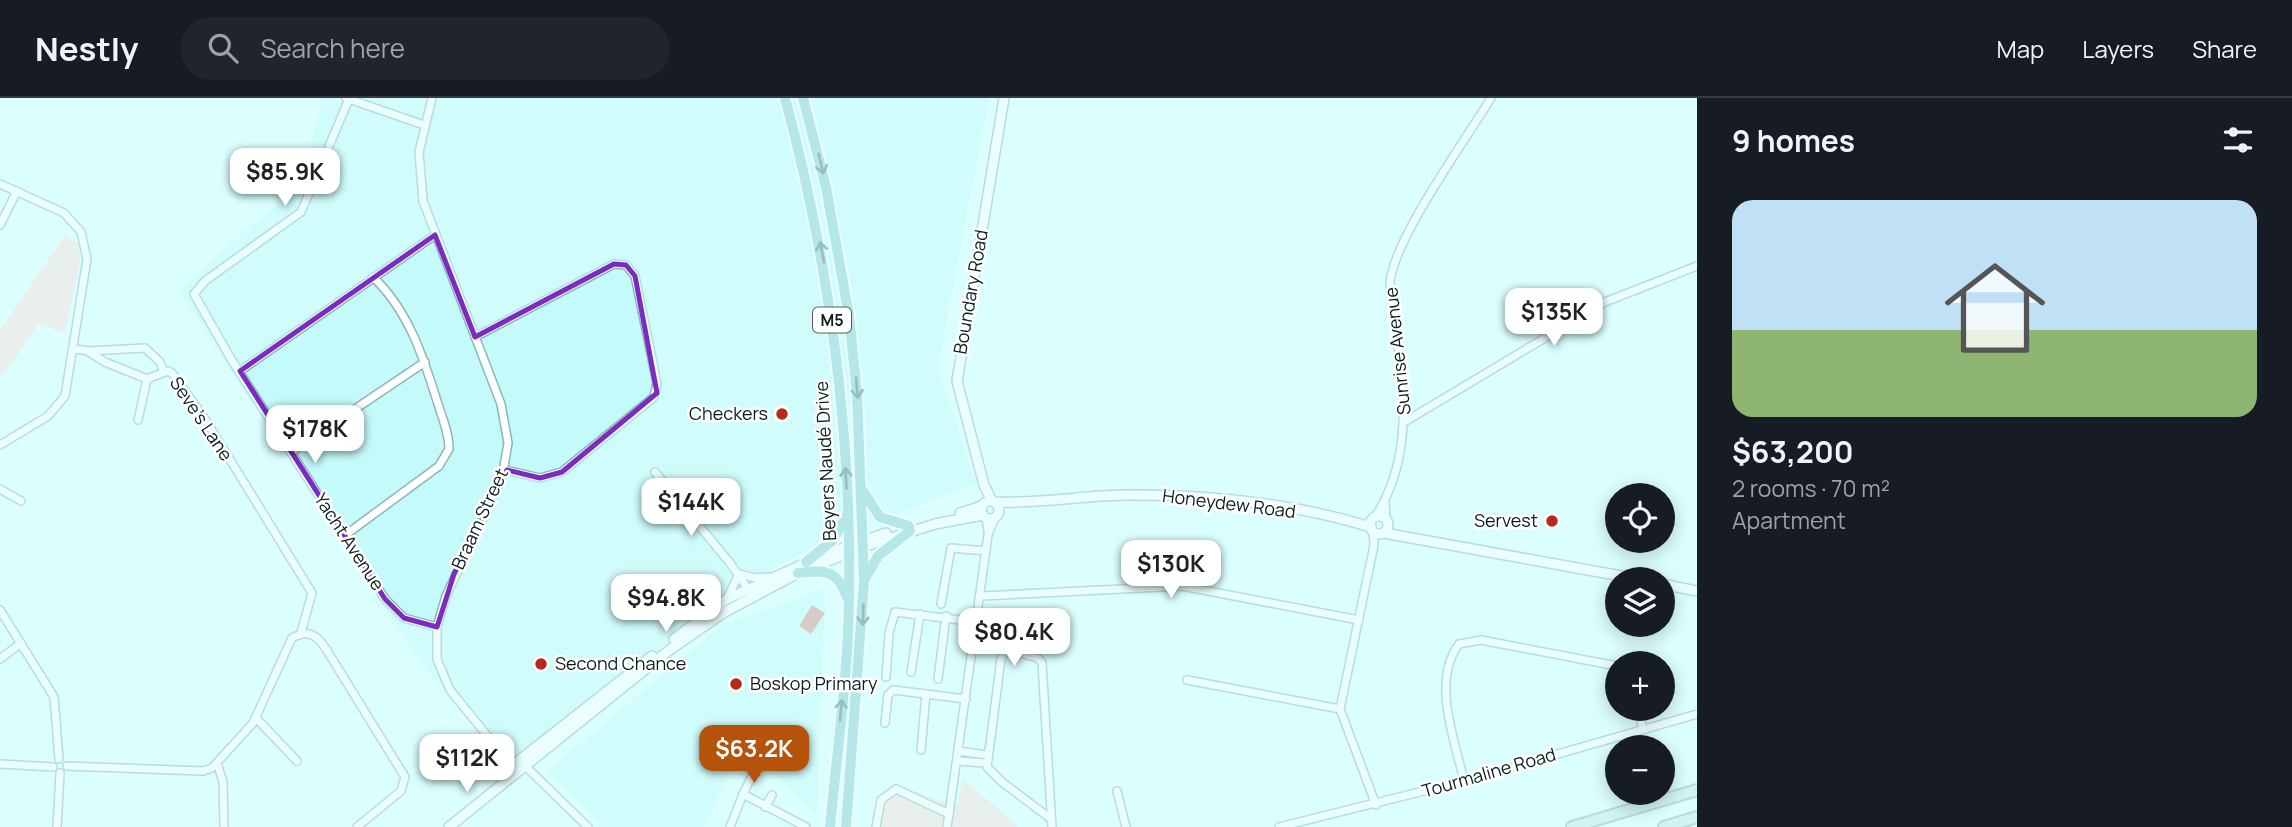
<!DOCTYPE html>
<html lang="en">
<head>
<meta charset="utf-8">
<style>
	body { margin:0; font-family:Manrope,sans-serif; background:#20242c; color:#f1f3f6; height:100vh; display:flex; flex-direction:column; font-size:26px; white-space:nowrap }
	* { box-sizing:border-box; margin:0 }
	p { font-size:23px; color:#9ea1a6 }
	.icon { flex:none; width:38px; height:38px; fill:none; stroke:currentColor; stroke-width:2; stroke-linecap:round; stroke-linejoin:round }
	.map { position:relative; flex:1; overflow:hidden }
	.side { display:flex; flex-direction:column; background:#171b24; width:595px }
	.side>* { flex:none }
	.controls { position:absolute; left:1605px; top:385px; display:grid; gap:14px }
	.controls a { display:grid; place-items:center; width:70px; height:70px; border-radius:50%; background:#171b24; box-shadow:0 4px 18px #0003; font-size:35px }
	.price { position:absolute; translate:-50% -60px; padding:0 16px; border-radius:14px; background:#fff; color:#222; font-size:23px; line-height:46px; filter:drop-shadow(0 2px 4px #0008) }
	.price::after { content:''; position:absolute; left:50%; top:42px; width:21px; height:16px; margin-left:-10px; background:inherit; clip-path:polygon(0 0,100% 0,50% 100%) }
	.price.current { background:#b45309; color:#fff }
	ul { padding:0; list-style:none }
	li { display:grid; align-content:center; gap:14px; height:371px; padding:0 35px }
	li+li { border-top:2px solid #363941 }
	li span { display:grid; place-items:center; height:217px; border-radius:21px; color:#555 }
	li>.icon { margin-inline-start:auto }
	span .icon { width:126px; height:126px; fill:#fffc; stroke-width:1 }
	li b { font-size:30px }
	h2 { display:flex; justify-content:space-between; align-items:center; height:84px; padding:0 35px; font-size:30px }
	header { display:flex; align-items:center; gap:42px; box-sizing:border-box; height:98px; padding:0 35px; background:#171b24; border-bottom:2px solid #363941 }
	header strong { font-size:33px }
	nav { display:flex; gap:38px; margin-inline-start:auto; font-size:24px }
	.search { width:490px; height:63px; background:#20242c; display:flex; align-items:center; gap:18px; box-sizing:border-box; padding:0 24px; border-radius:38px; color:#9ea1a6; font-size:26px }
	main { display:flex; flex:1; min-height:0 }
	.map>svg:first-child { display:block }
</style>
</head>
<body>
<header>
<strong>Nestly</strong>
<div class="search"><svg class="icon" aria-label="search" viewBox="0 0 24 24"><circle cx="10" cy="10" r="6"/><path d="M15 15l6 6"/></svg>Search here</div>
<nav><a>Map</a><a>Layers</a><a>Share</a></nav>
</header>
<main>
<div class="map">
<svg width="1697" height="729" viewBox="0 0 1697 729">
	<rect width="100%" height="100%" fill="#dbfefe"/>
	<g fill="#c4fafa">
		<polygon points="318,0 989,0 938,269 976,386 829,440 749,484 506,664 421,565 179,192 299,86 323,3"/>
		<polygon points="825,491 817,717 743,646 704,729 601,729 548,673 723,526"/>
	</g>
	<g fill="#fbded9">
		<polygon points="65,137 78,145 80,164 65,236 39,225 6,274 0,278 0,232"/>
		<polygon points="963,681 1019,729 878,729 880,708 895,687 957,708"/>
	</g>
	<polygon fill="#d49186" points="812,507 825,515 811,536 799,528"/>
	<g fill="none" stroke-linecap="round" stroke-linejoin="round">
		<defs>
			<g id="minor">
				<polyline points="346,0 424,27"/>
				<polyline points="432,0 419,54 423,103 501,306 508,345 502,380 446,498 437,529 437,561 450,592 516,673"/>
				<polyline points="349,1 301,114 205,183 194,196 231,261 385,501 404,520 437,529"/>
				<polyline points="0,86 64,115 81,134 87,161 65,298 48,318 0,347"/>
				<polyline points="0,127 17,93"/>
				<polyline points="475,239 614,166 626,167 635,178 657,285 654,299 562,374 540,380 505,372"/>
				<polyline points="74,251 89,253 145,250 160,264 164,274"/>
				<polyline points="89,254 105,264 147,281"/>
				<polyline points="240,273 435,137"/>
				<polyline points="138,322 147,281 168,273 172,275 205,321 312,495 301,535"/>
				<polyline points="1406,323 1605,204 1697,168"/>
				<polyline points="291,354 425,264"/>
				<polyline points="655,374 730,465 750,494"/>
				<polyline points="0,391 21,403"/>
				<polyline points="1385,405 1386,422"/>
				<path d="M1375,419C1422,347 1398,264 1390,184C1395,139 1465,43 1491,0"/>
				<polyline points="986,420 988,433"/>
				<polyline points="1373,433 1374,447 1340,611 1376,707"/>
				<path d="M344,438L439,368L449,351C449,335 442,319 437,303C423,258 408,212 373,179"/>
				<polyline points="982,498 1182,488 1359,522"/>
				<polyline points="727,501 739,476 756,480 769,479"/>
				<polyline points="941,506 951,450 986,453"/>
				<polyline points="0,512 54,599 59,661"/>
				<polyline points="0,561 21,545"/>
				<polyline points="911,574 920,516"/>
				<polyline points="886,579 889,535 895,514 977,524"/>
				<polyline points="938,581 946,518"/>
				<polyline points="1187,582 1340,611"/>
				<polyline points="1638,611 1643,631"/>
				<polyline points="256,620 297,663"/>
				<polyline points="885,625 888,597 893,592 966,601"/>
				<polyline points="921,652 926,596"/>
				<polyline points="958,653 987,657"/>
				<polyline points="957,663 986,665"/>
				<polyline points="217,665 223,684 224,729"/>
				<polyline points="0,666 53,669"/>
				<polyline points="523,666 588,729"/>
				<path d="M67,668L203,673L212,670L253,625L292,540C308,531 317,537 326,551L405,679L401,693L357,729"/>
				<path d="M1464,683C1455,643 1431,583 1459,546L1481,542L1617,568"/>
				<polyline points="1117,693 1126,729"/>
				<polyline points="743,696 751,680"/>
				<polyline points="765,709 772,697"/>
				<polyline points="1051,721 1002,684 987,669 1001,561 1006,551 1038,560 1042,565 1052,729"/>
				<polyline points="57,729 60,675"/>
				<polyline points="730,729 743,696 806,729"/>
				<polyline points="876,729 881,702 896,691 949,716 988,437 995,419"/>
				<polyline points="947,729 949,716"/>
				<polyline points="1279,729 1464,683 1697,616"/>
			</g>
			<g id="tertiary">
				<polyline points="992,403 984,387 957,283 1004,0"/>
				<circle cx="990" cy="412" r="9"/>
				<path d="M995,404C1038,406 1080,398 1123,397C1204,396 1292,405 1371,429"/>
				<polyline points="960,415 982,408"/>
				<circle cx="1379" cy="427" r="9"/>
				<polyline points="1384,435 1638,481"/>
				<polyline points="1662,486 1697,493"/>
				<polyline points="674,541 727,501 821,458 886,435"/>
				<polyline points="505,681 517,664 652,558"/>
				<polyline points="449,729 668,553 723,515 798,475 863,449 935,426 983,417"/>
			</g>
			<g id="secondary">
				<polyline points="1572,729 1697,692"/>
				<polyline points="1664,729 1697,719"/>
			</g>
			<g id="primary">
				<path d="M785,0C829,164 852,332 849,502C848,578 837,654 830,729"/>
				<polyline points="803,0 826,89 849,218 857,295 864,483 846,729"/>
				<polyline points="863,393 880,419 909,428"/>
				<polyline points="806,464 833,442 847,417"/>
				<path d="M798,475C825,471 837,472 847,499"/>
				<polyline points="865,481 878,458 910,433"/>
			</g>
		</defs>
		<use href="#minor" stroke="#8db6b7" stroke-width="10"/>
		<use href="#tertiary" stroke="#8db6b7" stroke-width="12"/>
		<use href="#secondary" stroke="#8db6b7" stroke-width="14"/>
		<use href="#primary" stroke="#fff" stroke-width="14"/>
		<use href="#minor" stroke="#fff" stroke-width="7"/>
		<use href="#tertiary" stroke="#fff" stroke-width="9"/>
		<use href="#secondary" stroke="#c4e6e6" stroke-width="10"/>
		<use href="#primary" stroke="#89ccce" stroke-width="10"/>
	</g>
	<defs><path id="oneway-shaft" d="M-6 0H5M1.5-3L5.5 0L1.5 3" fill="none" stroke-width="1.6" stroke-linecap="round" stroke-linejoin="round" transform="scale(1.75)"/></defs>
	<g stroke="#4a7475">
		<use href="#oneway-shaft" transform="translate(821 66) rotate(77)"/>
		<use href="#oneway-shaft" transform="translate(822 154) rotate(-101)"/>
		<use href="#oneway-shaft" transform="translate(857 290) rotate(85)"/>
		<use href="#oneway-shaft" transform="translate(846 380) rotate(-93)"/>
		<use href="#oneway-shaft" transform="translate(863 517) rotate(92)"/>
		<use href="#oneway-shaft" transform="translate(841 612) rotate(-85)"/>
	</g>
	<path d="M0 0H1697V729H0ZM435,137L475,239L614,166L626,167L635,178L657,295L562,374L540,380L507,372L454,476L437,529L404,520L385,501L240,273Z" fill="#dbfefe" fill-opacity=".55" fill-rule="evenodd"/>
	<path fill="none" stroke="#7b2cbf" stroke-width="5" stroke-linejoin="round" d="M435,137L475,239L614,166L626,167L635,178L657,295L562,374L540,380L507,372L454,476L437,529L404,520L385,501L240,273Z"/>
	<g fill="#b7291c" stroke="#fff" stroke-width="2.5">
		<circle cx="782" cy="316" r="7"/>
		<circle cx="1552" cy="423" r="7"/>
		<circle cx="541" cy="566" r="7"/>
		<circle cx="736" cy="586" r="7"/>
	</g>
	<g text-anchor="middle" stroke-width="5" stroke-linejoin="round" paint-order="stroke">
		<rect fill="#fff" stroke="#546060" stroke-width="2" x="813" y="209.5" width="38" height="25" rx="5"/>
		<g font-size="16" font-weight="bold" fill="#0b1c1c">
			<text x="832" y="228">M5</text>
		</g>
		<g font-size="18" fill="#0b1c1c" stroke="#fff">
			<text transform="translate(971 194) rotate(-80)" y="6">Boundary Road</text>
			<text transform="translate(1398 253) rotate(-96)" y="6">Sunrise Avenue</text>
			<text transform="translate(201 321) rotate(56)" y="6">Seve's Lane</text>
			<text transform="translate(826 363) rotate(-93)" y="6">Beyers Naudé Drive</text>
			<text transform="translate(1229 406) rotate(7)" y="6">Honeydew Road</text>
			<text transform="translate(480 421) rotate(-65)" y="6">Braam Street</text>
			<text transform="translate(349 444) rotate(57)" y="6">Yacht Avenue</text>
			<text transform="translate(1489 675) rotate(-16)" y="6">Tourmaline Road</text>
		</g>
		<g font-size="18" fill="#0b1c1c" stroke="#fff" text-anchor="end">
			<text x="768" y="322">Checkers</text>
			<text x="1538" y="429">Servest</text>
			<text x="555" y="572" text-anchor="start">Second Chance</text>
			<text x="750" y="592" text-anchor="start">Boskop Primary</text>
		</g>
	</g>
</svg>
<div class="controls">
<a><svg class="icon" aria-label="locate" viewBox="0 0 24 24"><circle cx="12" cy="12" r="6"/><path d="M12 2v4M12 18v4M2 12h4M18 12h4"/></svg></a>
<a><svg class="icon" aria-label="layers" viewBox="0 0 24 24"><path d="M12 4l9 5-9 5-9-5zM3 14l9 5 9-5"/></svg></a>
<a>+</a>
<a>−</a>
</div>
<b class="price" style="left:285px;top:110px">$85.9K</b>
<b class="price" style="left:1554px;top:250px">$135K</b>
<b class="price" style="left:315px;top:367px">$178K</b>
<b class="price" style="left:691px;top:440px">$144K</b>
<b class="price" style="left:1171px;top:502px">$130K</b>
<b class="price" style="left:666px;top:536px">$94.8K</b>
<b class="price" style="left:1014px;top:570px">$80.4K</b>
<b class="price current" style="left:754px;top:687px">$63.2K</b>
<b class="price" style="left:467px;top:696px">$112K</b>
</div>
<section class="side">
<h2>9 homes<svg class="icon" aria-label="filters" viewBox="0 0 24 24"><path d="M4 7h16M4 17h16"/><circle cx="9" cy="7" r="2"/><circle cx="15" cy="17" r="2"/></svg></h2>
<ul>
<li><span style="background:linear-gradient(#bfe0f5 60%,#8fb573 0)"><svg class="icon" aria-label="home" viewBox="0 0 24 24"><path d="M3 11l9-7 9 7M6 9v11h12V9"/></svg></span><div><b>$63,200</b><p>2 rooms · 70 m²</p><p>Apartment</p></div></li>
</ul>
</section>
</main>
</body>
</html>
